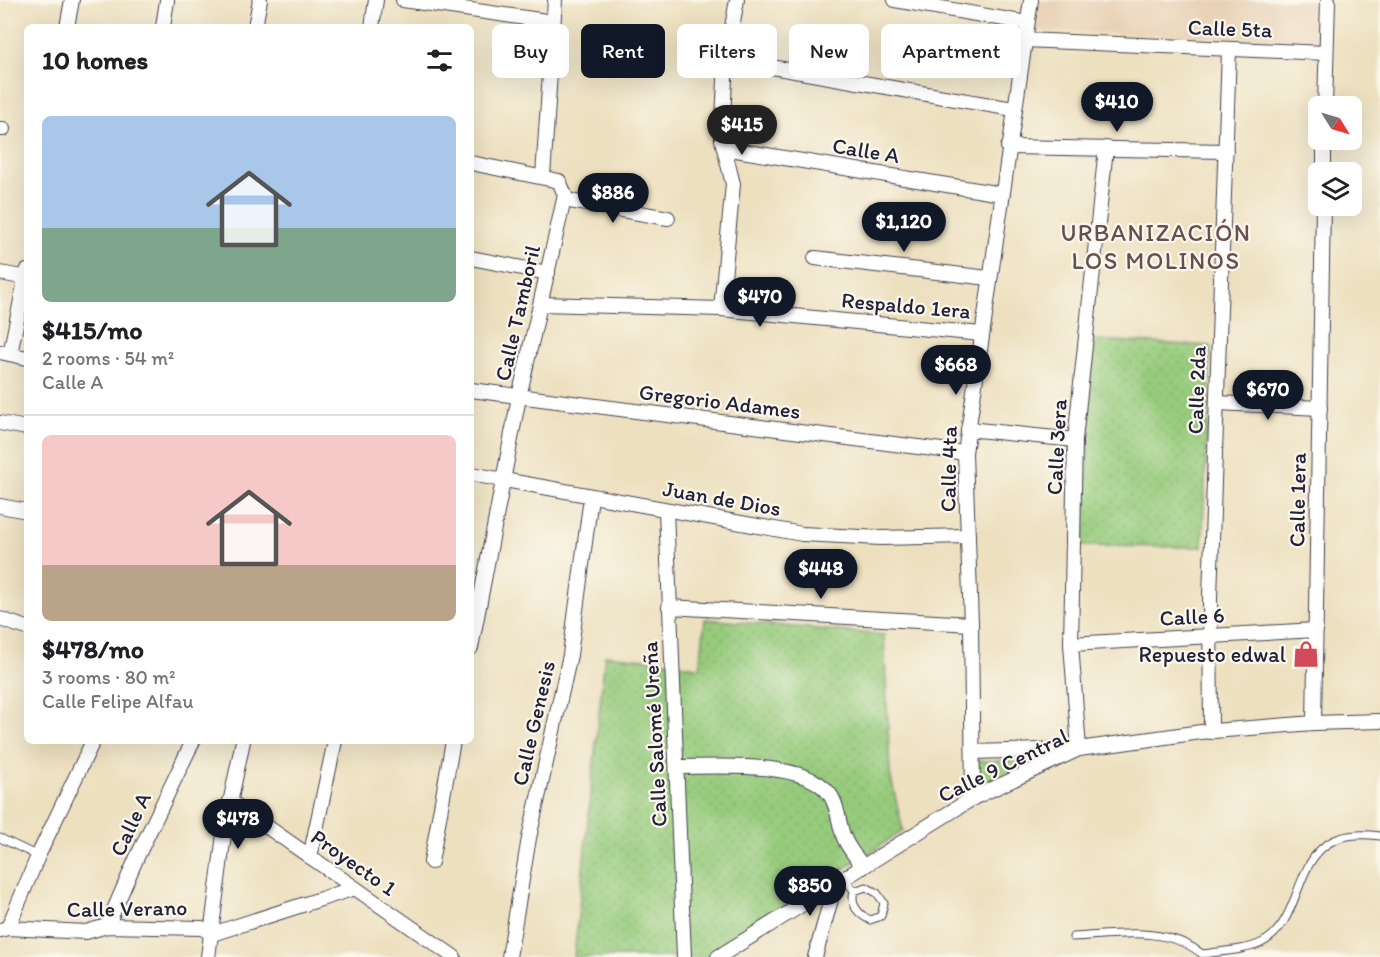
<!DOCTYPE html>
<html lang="en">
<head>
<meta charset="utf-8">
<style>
	body { margin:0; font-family:Itim,sans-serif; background:#f2f2f2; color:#202124; height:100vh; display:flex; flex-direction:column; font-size:22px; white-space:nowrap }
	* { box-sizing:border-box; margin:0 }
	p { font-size:20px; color:#757577 }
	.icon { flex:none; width:33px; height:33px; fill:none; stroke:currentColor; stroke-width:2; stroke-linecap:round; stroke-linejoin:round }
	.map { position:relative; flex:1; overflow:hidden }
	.drawer { position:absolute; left:24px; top:24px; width:450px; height:720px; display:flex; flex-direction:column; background:#fff; border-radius:9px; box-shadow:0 6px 24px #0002 }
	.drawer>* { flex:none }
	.banner { position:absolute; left:492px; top:24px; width:570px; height:54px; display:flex; gap:12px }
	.needle { width:39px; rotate:127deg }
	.buttons { position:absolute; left:1308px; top:96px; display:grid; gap:12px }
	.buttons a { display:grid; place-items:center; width:54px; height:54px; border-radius:9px; background:#fff; box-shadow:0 6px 24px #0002; font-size:30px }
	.price { position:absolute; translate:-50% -51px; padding:0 14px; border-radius:21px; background:#111827; color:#fff; font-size:20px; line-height:39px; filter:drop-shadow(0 2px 3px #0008) }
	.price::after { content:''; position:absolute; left:50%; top:36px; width:18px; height:14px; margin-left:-9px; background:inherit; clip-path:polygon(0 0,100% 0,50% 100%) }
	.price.selected { background:#222; color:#fff }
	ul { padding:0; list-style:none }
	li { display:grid; align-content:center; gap:12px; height:318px; padding:0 18px }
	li+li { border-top:2px solid #e0e0e0 }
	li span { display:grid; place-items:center; height:186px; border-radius:9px; color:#555 }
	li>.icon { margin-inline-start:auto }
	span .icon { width:108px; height:108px; fill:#fffc; stroke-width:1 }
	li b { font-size:26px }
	h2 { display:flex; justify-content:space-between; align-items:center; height:72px; padding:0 18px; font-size:26px }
	.chip { padding:0 21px; border-radius:9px; background:#fff; box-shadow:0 6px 24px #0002; font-size:21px; line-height:54px }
	.chip.selected { background:#111827; color:#fff }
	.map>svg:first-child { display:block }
</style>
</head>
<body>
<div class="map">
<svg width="1380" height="957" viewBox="0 0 1380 957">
	<defs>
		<pattern id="park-dots" width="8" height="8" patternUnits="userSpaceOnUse" patternTransform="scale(1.5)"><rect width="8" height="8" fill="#96cb7c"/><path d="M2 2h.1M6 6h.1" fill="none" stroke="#81ae6c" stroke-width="1.8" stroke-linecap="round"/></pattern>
	</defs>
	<rect width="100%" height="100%" fill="#fbf7ec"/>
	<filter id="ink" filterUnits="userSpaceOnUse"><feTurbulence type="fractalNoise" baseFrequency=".0167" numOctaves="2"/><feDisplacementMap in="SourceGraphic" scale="12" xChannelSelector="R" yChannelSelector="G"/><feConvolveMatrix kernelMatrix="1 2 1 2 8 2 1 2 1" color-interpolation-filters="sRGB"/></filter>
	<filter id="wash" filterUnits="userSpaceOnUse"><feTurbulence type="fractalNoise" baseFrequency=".008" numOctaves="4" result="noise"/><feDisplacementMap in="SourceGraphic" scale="24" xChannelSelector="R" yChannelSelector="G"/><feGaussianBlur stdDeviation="1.35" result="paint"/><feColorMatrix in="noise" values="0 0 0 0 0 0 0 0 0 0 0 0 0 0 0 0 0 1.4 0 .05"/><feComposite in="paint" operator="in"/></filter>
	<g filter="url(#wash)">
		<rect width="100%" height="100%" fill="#ede0bf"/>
		<polygon fill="#e9d3b8" points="1039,0 1318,0 1318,41 1035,30"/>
		<g fill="url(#park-dots)" stroke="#5c765c" stroke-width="1.5">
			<polygon points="1093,340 1211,346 1202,547 1083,546"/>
			<polygon points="705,619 884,635 890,774 903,831 706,957 574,957 605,655 665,661 700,668"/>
			<polygon points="1046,760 978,792 976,761"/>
		</g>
	</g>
	<g filter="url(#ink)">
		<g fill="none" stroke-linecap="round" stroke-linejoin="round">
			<defs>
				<g id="lane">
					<polyline points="0,838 38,856"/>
					<path d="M845,878L854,891C850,905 858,914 870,920L881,916L884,903L877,893L866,887L854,891"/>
					<path d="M1073,937C1116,935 1166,925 1202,954C1221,951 1244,951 1261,943C1313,918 1284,822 1380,836"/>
				</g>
				<g id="street">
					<polyline points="403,0 553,22"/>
					<polyline points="895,0 1027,23"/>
					<polyline points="67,27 72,0"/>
					<polyline points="163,27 167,0"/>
					<polyline points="255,27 260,0"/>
					<polyline points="372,27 376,0"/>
					<polyline points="1024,40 1326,53"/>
					<polyline points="726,59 1013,109"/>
					<polyline points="1325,106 1328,0"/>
					<polyline points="0,129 3,129"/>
					<polyline points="1008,147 1226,151"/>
					<polyline points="724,148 1001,194"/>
					<polyline points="471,163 559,181 565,195 519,397 471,648"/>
					<polyline points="1324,172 1324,140"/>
					<polyline points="543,176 555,0"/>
					<polyline points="564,200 668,218"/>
					<polyline points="471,258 548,273"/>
					<polyline points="815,258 989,278"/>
					<polyline points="0,273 27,278"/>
					<polyline points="541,304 721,309 981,334"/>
					<polyline points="721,309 733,184 722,140 726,59 737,0"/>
					<polyline points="0,352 27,358"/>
					<polyline points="10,354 27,271"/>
					<polyline points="471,390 965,453"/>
					<polyline points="1217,403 1320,408"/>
					<polyline points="0,423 27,428"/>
					<polyline points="968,429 1075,440"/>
					<polyline points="471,474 802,534 881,538 968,536"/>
					<polyline points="0,506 27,511"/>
					<polyline points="666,510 684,957"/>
					<polyline points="669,607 971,624"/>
					<polyline points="0,619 27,628"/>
					<polyline points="1071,644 1316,630"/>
					<polyline points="1314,723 1323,206"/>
					<polyline points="1211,732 1210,597 1229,50"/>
					<polyline points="1079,749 1071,644 1075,440 1106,148"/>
					<polyline points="973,752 1072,749"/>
					<path d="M677,767C714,767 802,760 828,792C839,804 838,826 845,840C849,849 857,858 863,867"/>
					<polyline points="973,798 971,624 965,453 1031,0"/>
					<polyline points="230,801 454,957"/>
					<polyline points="310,857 335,741"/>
					<polyline points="431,862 453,741"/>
					<polyline points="107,926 137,857 193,741"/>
					<polyline points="8,928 38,856 93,741"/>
					<polyline points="0,930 8,928 86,932 107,926 202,928 212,934 355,888"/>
					<polyline points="208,957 225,827 243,741"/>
					<polyline points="509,957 529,838 570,655 591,497"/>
					<polyline points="718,957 973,798 1079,749 1201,732 1314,723 1380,721"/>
					<polyline points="815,957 835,885"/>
				</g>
			</defs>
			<use href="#lane" stroke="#403e4f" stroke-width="9"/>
			<use href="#street" stroke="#403e4f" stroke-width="16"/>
			<use href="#lane" stroke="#fff" stroke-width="7"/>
			<use href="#street" stroke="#fff" stroke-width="14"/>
		</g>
	</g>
	<defs>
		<symbol id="shop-bare" viewBox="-9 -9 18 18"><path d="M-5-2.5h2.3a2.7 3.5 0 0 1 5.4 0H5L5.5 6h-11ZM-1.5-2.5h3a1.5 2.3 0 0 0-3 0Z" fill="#d1495b" stroke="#fbf7ec" stroke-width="2.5" paint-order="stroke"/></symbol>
	</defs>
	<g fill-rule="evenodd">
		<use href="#shop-bare" x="1287" y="635" width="38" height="38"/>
	</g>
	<g text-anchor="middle" stroke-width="4.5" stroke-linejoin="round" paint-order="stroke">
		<g font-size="22" fill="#22223b" stroke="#fbf7ec">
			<text transform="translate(1230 28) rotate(2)" y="8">Calle 5ta</text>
			<text transform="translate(866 150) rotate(9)" y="8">Calle A</text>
			<text transform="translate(906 305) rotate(5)" y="8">Respaldo 1era</text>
			<text transform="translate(517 313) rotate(-77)" y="8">Calle Tamboril</text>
			<text transform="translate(1196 390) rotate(-88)" y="8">Calle 2da</text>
			<text transform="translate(720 401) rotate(7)" y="8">Gregorio Adames</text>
			<text transform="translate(1056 447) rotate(-87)" y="8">Calle 3era</text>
			<text transform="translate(948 469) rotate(-89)" y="8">Calle 4ta</text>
			<text transform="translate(722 498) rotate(10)" y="8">Juan de Dios</text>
			<text transform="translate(1297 500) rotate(-89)" y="8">Calle 1era</text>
			<text transform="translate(1192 616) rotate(-3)" y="8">Calle 6</text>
			<text transform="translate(533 723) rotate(-77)" y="8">Calle Genesis</text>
			<text transform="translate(654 734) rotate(-93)" y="8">Calle Salomé Ureña</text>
			<text transform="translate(1003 765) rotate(-26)" y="8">Calle 9 Central</text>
			<text transform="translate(130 824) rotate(-65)" y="8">Calle A</text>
			<text transform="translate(354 862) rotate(35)" y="8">Proyecto 1</text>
			<text transform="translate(127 908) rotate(-1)" y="8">Calle Verano</text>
		</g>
		<g font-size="22" fill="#22223b" stroke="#fbf7ec" text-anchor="end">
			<text x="1286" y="662">Repuesto edwal</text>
		</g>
		<g font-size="24" letter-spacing="1.5" fill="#684e50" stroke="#fbf7ec">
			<text x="1156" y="241">URBANIZACIÓN<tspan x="1156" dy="28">LOS MOLINOS</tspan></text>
		</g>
	</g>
</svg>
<div class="buttons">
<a><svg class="needle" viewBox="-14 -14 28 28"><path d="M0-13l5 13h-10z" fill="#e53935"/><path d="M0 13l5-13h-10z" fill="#757577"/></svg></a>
<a><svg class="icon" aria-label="layers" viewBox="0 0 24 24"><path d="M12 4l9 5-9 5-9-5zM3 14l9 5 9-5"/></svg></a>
</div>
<b class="price" style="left:1117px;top:133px">$410</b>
<b class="price selected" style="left:742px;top:156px">$415</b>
<b class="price" style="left:613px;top:224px">$886</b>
<b class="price" style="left:904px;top:253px">$1,120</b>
<b class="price" style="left:760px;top:328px">$470</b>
<b class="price" style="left:956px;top:396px">$668</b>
<b class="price" style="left:1268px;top:421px">$670</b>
<b class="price" style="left:821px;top:600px">$448</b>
<b class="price" style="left:238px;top:850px">$478</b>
<b class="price" style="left:810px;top:917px">$850</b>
<div class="banner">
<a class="chip">Buy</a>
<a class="chip selected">Rent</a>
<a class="chip">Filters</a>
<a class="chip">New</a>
<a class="chip">Apartment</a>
</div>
<section class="drawer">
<h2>10 homes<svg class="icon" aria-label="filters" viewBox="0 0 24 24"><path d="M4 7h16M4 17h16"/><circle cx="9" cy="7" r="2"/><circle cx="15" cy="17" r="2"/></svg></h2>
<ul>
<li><span style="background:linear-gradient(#a9c7e8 60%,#7fa58c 0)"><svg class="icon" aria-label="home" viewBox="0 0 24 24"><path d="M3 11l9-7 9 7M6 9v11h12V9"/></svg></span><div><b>$415/mo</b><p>2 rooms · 54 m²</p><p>Calle A</p></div></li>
<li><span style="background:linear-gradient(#f6c9c9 70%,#b9a48a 0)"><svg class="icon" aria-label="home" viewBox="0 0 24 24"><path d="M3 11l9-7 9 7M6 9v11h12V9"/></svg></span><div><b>$478/mo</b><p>3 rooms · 80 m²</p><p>Calle Felipe Alfau</p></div></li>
</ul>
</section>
</div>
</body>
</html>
